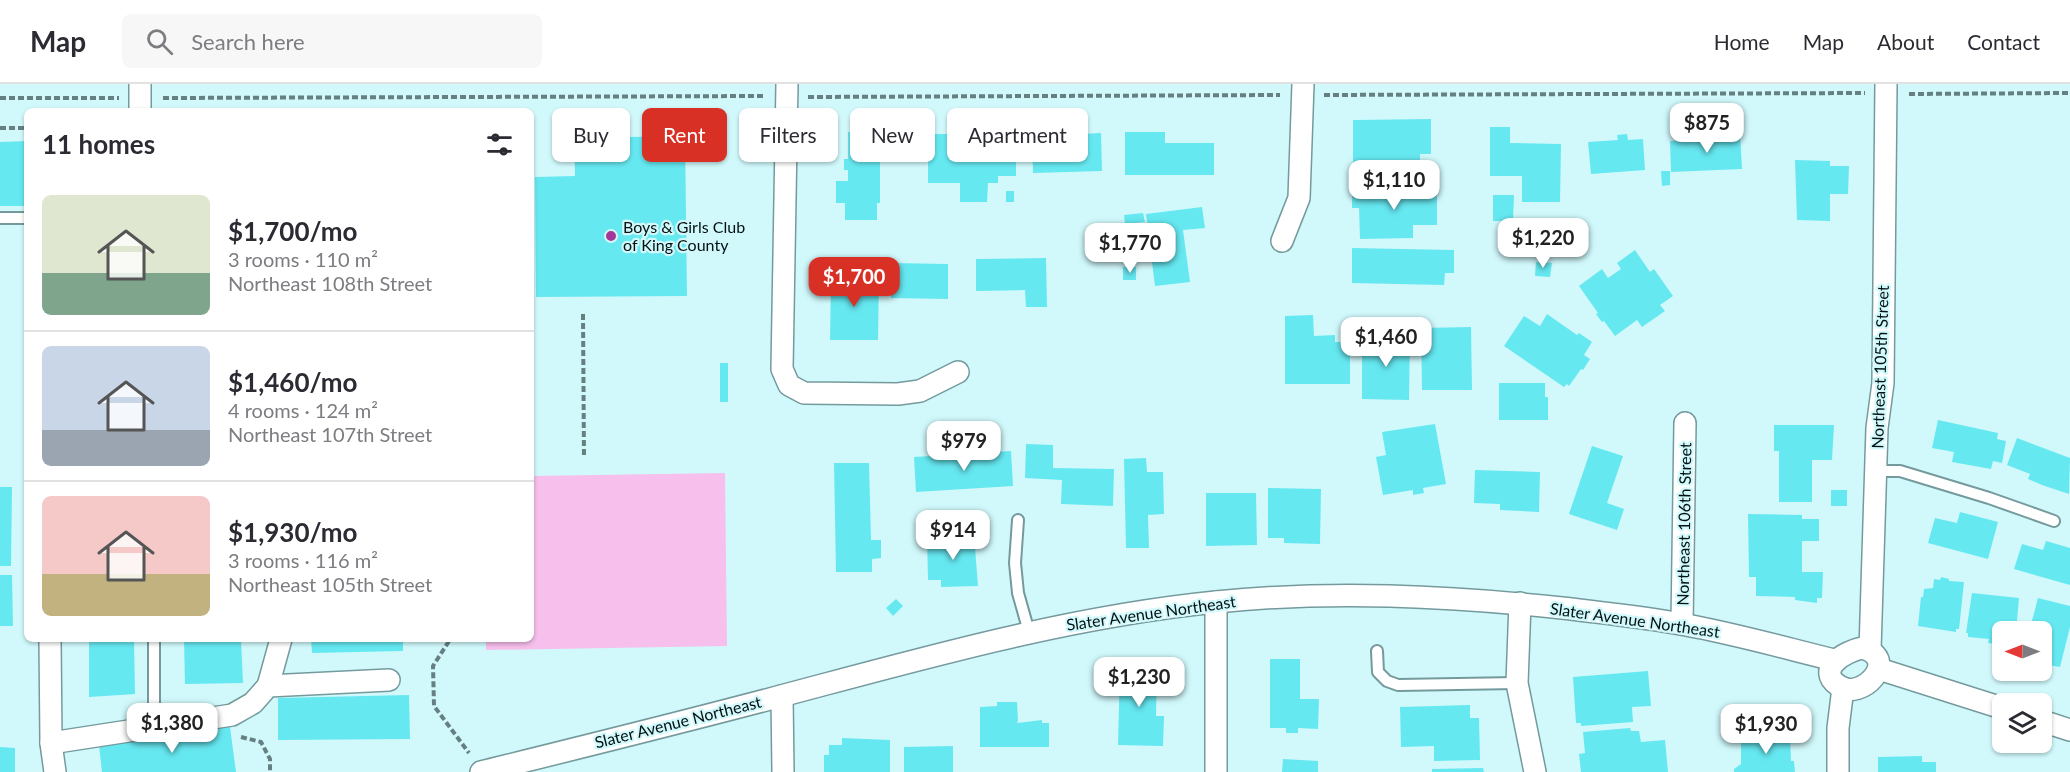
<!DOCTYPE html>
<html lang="en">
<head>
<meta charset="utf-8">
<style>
	body { margin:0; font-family:Lato,sans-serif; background:#f7f7f7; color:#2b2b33; height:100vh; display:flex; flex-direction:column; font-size:22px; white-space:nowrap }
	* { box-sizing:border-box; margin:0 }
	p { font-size:20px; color:#7c7c81 }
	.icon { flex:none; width:33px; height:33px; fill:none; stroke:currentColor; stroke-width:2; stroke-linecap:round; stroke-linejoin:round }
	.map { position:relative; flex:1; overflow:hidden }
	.details { position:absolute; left:24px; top:24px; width:510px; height:534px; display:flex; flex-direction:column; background:#fff; border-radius:9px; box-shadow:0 2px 4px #0004 }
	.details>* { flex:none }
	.hud { position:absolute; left:552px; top:24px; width:570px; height:54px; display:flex; gap:12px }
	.needle { width:39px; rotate:270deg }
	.tools { position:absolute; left:1992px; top:537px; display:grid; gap:12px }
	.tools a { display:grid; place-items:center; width:60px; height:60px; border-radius:9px; background:#fff; box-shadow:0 2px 4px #0004; font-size:30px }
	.price { position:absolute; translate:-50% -51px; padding:0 14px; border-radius:12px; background:#fff; color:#222; font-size:20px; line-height:39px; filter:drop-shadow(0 2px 3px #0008) }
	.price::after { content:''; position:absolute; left:50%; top:36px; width:18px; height:14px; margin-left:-9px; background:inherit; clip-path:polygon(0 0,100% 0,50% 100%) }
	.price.active { background:#d93025; color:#fff }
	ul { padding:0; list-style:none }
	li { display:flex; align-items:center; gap:18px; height:150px; padding:0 18px }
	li+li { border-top:2px solid #e1e1e2 }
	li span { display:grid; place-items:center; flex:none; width:168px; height:120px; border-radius:9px; color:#555 }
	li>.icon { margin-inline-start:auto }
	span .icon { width:72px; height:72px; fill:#fffc; stroke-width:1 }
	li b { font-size:26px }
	h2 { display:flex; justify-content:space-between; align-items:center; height:72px; padding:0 18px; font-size:26px }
	.chip { padding:0 21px; border-radius:9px; background:#fff; box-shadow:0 2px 4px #0004; font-size:21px; line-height:54px }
	.chip.active { background:#d93025; color:#fff }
	header { display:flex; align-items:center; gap:36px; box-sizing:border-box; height:84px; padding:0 30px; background:#fff; border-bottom:2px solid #e1e1e2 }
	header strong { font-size:28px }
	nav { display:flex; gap:33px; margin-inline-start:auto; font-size:21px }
	.search { width:420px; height:54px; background:#f7f7f7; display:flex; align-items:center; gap:15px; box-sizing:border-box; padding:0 21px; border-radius:9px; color:#7c7c81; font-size:22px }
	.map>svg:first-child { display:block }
</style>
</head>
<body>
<header>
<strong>Map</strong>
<div class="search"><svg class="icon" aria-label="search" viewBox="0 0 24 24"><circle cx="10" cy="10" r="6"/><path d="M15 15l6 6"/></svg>Search here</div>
<nav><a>Home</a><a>Map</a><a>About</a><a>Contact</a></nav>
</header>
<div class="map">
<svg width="2070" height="688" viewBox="0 0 2070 688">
	<rect width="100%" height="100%" fill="#d1f9fc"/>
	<polygon fill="#f7bfec" points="725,389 727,562 486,566 486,555 531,555 531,392"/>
	<g fill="#66e8f1">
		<polygon points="1431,35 1431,70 1420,70 1420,78 1406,78 1407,91 1353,92 1353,36"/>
		<polygon points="1490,43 1510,43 1510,59 1561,60 1560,118 1522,118 1522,92 1490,92"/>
		<polygon points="848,48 880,49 880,119 877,119 877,136 845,136 845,119 836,119 836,97 848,97 848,86 844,86 844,75 848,75"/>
		<polygon points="1125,48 1165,48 1165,59 1214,59 1214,91 1125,91"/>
		<polygon points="1740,48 1742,85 1671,88 1670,57 1719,55 1719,49"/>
		<polygon points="1101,49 1102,87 1033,89 1032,56 1081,55 1081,50"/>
		<polygon points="928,50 949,50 949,69 1016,69 1016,92 998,92 998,99 988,99 987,118 960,118 960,99 928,99"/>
		<polygon points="1627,50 1628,56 1643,55 1645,86 1591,90 1588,58 1618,56 1617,51"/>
		<polygon points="685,52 687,212 536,213 535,93 575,92 574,54"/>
		<polygon points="27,57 27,122 0,122 0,58"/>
		<polygon points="1795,76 1830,77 1830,82 1849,82 1848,110 1830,110 1830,137 1797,136"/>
		<polygon points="1661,87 1670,87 1670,101 1662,102"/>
		<polygon points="1437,104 1437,141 1413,141 1413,154 1360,155 1359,124 1352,124 1352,105"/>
		<rect x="1006" y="107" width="8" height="11"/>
		<polygon points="1493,111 1514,111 1513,137 1493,137"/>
		<polygon points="1202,123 1205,144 1183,146 1190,198 1155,202 1146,130"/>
		<polygon points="1143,129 1145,138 1125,140 1124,131"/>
		<polygon points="1352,164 1454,166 1454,189 1445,189 1444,201 1352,199"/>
		<polygon points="1635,166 1650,188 1654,185 1673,212 1660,221 1665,227 1642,243 1637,236 1615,252 1604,237 1602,238 1596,230 1598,229 1579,202 1602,185 1608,194 1621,185 1617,179"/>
		<polygon points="1046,174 1047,223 1026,223 1025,206 976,207 976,175"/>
		<polygon points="1536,178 1552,179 1550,193 1535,192"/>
		<polygon points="891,179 948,180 948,215 891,214"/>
		<rect x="1123" y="183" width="13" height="13"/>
		<polygon points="831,192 879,193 878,256 830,256"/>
		<polygon points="1547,230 1577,251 1579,249 1592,258 1584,271 1590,275 1583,286 1581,285 1569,302 1567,300 1564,303 1504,262 1524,232 1540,242"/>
		<polygon points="1313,231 1314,252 1335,251 1335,258 1350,258 1350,300 1285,300 1285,232"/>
		<polygon points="1471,243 1472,306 1422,306 1421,244"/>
		<polygon points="1362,252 1410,252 1409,316 1362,315"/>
		<rect x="720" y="279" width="8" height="39"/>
		<polygon points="1499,299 1545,299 1545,313 1548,313 1548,336 1499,336"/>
		<polygon points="1938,336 1998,349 1997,355 2006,357 2002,379 1993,377 1991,385 1952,378 1954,368 1932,364"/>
		<polygon points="1435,340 1446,400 1423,404 1424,409 1413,411 1413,406 1383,411 1376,373 1386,371 1382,348"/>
		<polygon points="1774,341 1834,341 1832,376 1812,376 1812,418 1779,418 1779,367 1774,367"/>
		<polygon points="2017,354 2070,374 2069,410 2042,401 2028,395 2030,390 2007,381"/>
		<polygon points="1026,360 1053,361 1053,384 1114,385 1113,422 1061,420 1062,396 1025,394"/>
		<polygon points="1592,362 1623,372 1607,419 1624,425 1617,446 1569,430"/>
		<polygon points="1011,367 1013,402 916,408 914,373"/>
		<polygon points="1146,374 1147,388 1163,388 1164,430 1148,431 1149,464 1126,464 1124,375"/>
		<polygon points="834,379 869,379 871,456 881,456 881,474 872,475 872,488 836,488"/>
		<polygon points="1475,386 1540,388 1539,428 1500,426 1500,420 1474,419"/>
		<polygon points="0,403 12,403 11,482 0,482"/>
		<polygon points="1268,404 1321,405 1320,460 1284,459 1284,454 1268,454"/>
		<rect x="1831" y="406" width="16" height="16"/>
		<polygon points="1206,409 1256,409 1257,461 1206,462"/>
		<polygon points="1960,428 1998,438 1988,475 1928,459 1935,434 1957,439"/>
		<polygon points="1748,430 1802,431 1802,435 1819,435 1819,457 1802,457 1802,488 1823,488 1822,514 1817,514 1817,519 1795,516 1795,513 1756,512 1756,493 1749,493"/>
		<polygon points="974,451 978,502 941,503 941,496 928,496 927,453"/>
		<polygon points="2046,457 2070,464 2070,501 2014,485 2022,460 2043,466"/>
		<polygon points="0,491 12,491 13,542 0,542"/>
		<polygon points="1941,493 1949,495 1949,497 1964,498 1959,545 1956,545 1956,548 1918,542 1921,513 1923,513 1924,505 1933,504 1934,495 1940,496"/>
		<polygon points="1972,509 2019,514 2016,548 2002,548 2002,564 1997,563 1997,560 1988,559 1989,555 1968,553 1968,549 1966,549"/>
		<polygon points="2038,514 2070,522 2070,543 2060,583 2042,580 2042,548 2029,548"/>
		<polygon points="896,515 903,522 893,532 886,524"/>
		<polygon points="89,555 134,555 135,610 89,613"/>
		<polygon points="184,555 241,555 243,599 185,600"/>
		<polygon points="311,555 403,555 403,567 312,569"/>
		<polygon points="1270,575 1300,575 1300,615 1319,615 1318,645 1298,644 1298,649 1286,649 1286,644 1270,644"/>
		<polygon points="1120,583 1157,584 1156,632 1164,632 1163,662 1118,661"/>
		<polygon points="1648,587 1651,622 1632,623 1633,638 1581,642 1581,639 1576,639 1573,593"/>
		<polygon points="409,611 410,655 278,656 278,614"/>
		<polygon points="997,618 1017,618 1018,637 1017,639 1042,636 1042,639 1049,639 1049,663 980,663 980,623 997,622"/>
		<polygon points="1470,621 1470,634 1479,634 1480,676 1434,677 1434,662 1401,663 1400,623"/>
		<polygon points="230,643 236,688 102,688 99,661"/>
		<polygon points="1630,644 1631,647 1639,647 1641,658 1665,656 1668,688 1581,688 1579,670 1585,669 1583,648"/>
		<polygon points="1753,652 1790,652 1791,677 1794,677 1795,688 1734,688 1734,685 1741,680 1741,654"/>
		<polygon points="842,654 890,656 890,688 824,688 824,671 829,671 829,661 842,661"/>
		<polygon points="953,662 953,688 904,688 904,663"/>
		<polygon points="0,663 15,664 15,688 0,688"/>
		<polygon points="1922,672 1922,678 1936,678 1936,688 1878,688 1878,673"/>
		<polygon points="1283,675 1318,677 1318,688 1282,688"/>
		<polygon points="1483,684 1484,688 1432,688 1432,685"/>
	</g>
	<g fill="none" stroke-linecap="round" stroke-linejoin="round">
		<defs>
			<g id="lane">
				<polyline points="0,134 27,134"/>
				<polyline points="1877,387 1900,387 1989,414 2054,437"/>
				<polyline points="1018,436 1015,479 1018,509 1029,548"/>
				<polyline points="1377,567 1378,588 1387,597 1398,601 1517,599"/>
				<polyline points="154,643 154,555"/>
			</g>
			<g id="street">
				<polyline points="787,0 782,285 789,301 804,309 898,310 920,307 958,288"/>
				<polyline points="140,27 140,0"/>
				<polyline points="1282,157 1299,114 1303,0"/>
				<polyline points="1216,518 1216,688"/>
				<polyline points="1520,519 1517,599 1535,688"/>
				<polyline points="1682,540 1685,339"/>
				<polyline points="50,555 51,659 55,688"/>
				<path d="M1862,564C1902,575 1861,618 1839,602C1814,585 1846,567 1862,564Z"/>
				<polyline points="1870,566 1877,344 1883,299 1886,0"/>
				<polyline points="1879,585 2002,624"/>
				<polyline points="268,602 281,555"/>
				<polyline points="782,612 783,688"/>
				<polyline points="2042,637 2070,646"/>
				<polyline points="51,659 232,631 253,619 268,602 389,596"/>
				<path d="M481,688C586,662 692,636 796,608C935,571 1074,532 1216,518C1332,506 1448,512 1562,524C1603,529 1646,533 1686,541C1736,550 1785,564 1834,576"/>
				<polyline points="1838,688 1838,644 1843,604"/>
			</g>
		</defs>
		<use href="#lane" stroke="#759a9d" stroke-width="14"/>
		<use href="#street" stroke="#759a9d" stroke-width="24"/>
		<g stroke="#668082" stroke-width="4" stroke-dasharray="6 3" stroke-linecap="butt">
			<polyline points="1909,10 2070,9"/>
			<polyline points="1324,11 1865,9"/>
			<polyline points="808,13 1280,11"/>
			<polyline points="0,14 119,14"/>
			<polyline points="163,14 764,12"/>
			<polyline points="0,44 27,44"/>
			<polyline points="583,230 584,374"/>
			<polyline points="449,557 433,582 434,622 469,669"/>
			<polyline points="241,653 261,658 270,675 270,688"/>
		</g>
		<use href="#lane" stroke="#fff" stroke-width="10"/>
		<use href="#street" stroke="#fff" stroke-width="21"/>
	</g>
	<circle fill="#a43797" stroke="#d1f9fc" stroke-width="2" cx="611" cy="152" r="6"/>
	<g text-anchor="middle" stroke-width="4.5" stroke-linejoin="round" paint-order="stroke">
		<g font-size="16" fill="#041112" stroke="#d1f9fc" text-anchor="start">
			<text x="623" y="149">Boys &amp; Girls Club<tspan x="623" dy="18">of King County</tspan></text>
		</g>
		<g font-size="16" fill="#041112" stroke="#d1f9fc">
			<text transform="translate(1880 283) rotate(-88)" y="6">Northeast 105th Street</text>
			<text transform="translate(1684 440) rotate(-89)" y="6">Northeast 106th Street</text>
			<text transform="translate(1151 529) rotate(-8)" y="6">Slater Avenue Northeast</text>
			<text transform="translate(1635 536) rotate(8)" y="6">Slater Avenue Northeast</text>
			<text transform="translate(678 638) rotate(-14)" y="6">Slater Avenue Northeast</text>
		</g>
	</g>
</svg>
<div class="tools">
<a><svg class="needle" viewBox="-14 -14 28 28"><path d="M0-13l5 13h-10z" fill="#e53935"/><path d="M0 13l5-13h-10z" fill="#7c7c81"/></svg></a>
<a><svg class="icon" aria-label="layers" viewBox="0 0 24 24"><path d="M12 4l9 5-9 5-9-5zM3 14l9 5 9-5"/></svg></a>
</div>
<b class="price" style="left:1707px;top:70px">$875</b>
<b class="price" style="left:1394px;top:127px">$1,110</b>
<b class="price" style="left:1543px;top:185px">$1,220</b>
<b class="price" style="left:1130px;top:190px">$1,770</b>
<b class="price active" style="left:854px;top:224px">$1,700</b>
<b class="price" style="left:1386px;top:284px">$1,460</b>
<b class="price" style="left:964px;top:388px">$979</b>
<b class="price" style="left:953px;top:477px">$914</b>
<b class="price" style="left:1139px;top:624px">$1,230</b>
<b class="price" style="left:172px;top:670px">$1,380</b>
<b class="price" style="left:1766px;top:671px">$1,930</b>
<div class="hud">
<a class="chip">Buy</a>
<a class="chip active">Rent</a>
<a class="chip">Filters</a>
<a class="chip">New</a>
<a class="chip">Apartment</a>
</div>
<section class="details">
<h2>11 homes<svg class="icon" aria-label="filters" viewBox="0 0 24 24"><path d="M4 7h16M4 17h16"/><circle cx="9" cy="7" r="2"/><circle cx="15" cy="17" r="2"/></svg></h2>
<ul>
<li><span style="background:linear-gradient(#dfe7d0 65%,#7fa58c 0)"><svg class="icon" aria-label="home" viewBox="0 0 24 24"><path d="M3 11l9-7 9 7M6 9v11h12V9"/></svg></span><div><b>$1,700/mo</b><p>3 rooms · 110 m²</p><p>Northeast 108th Street</p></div></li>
<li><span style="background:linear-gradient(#c9d6e8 70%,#9aa5b1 0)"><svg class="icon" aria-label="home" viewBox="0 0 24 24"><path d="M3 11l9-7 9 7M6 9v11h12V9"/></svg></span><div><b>$1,460/mo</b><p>4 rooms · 124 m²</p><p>Northeast 107th Street</p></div></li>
<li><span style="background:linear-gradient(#f6c9c9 65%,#c2b280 0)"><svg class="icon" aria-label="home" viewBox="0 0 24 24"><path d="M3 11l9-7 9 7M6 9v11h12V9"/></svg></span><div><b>$1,930/mo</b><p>3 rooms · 116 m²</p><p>Northeast 105th Street</p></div></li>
</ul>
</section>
</div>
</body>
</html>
